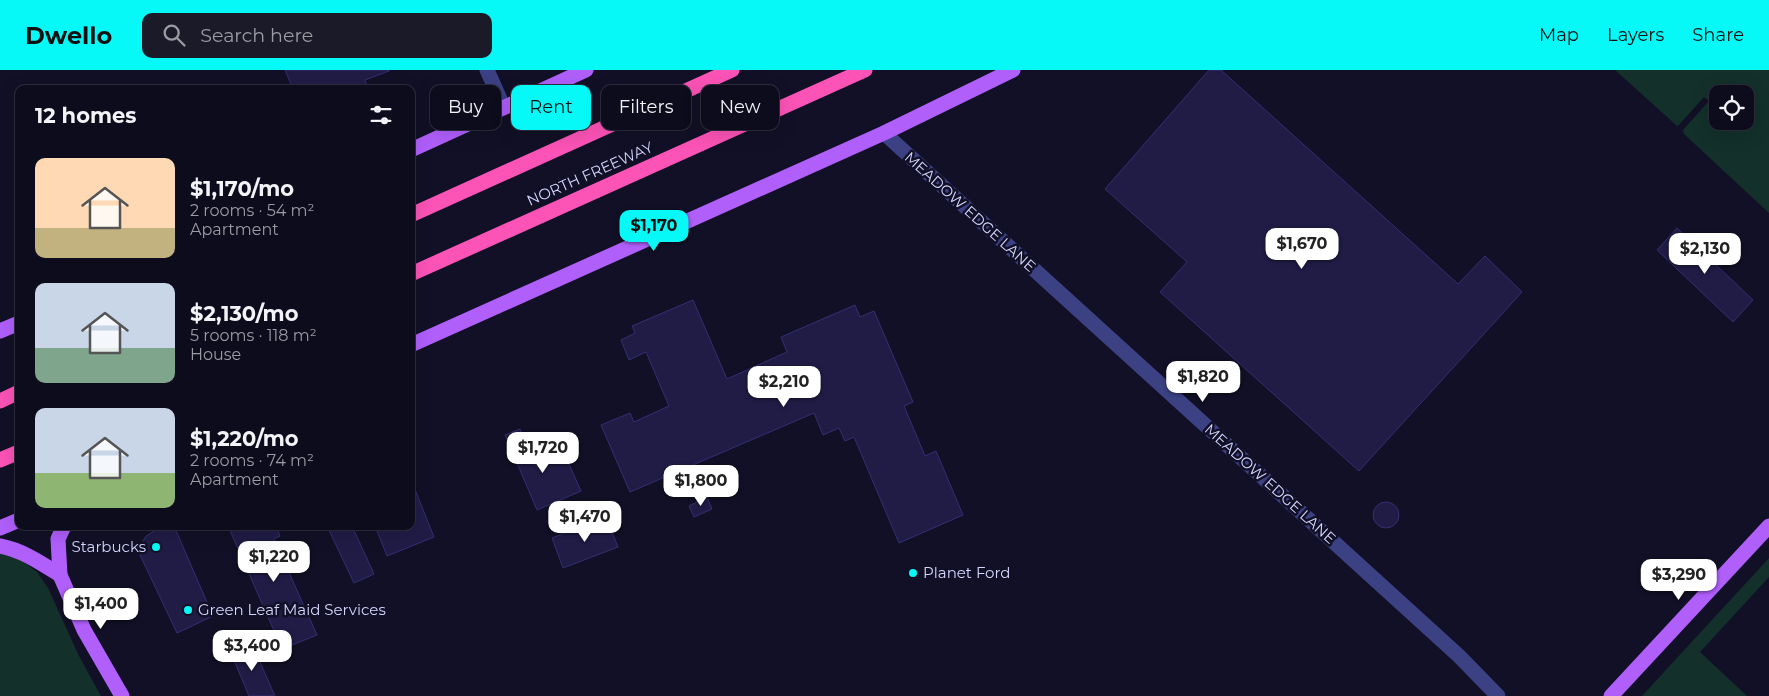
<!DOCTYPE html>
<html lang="en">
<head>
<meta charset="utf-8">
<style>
	body { margin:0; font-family:Montserrat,sans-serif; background:#1b1a29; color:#f1f3f6; height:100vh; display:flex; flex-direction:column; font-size:19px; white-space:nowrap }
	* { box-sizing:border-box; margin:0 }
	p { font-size:16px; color:#9a9ba3 }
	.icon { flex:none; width:28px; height:28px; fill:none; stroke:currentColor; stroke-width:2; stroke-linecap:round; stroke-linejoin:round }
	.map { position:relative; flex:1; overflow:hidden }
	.details { position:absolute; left:15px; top:15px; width:400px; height:445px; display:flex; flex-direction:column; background:#0d0c1c; border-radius:10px; box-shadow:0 5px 20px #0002,0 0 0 1px #2d2c3b }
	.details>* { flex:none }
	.hud { position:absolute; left:430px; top:15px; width:475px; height:45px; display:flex; gap:10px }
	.fabs { position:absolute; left:1709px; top:15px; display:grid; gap:10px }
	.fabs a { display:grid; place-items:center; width:45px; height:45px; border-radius:10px; background:#0d0c1c; box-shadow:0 5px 20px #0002,0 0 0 1px #2d2c3b; font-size:25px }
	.price { position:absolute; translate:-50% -42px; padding:0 11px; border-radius:10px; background:#fff; color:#222; font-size:16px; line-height:32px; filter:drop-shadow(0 1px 2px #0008) }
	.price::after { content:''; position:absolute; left:50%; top:30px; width:15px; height:11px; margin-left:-8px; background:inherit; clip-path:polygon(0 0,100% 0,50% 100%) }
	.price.current { background:#06f9f7; color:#111 }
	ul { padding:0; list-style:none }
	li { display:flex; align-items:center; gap:15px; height:125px; padding:0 20px }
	li span { display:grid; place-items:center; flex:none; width:140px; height:100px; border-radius:10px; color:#555 }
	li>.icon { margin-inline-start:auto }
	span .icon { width:60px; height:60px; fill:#fffc; stroke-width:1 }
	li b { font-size:21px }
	h2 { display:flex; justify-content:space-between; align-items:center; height:60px; padding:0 20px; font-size:21px }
	.pill { padding:0 18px; border-radius:10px; background:#0d0c1c; box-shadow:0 5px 20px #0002,0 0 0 1px #2d2c3b; font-size:18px; line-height:45px }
	.pill.current { background:#06f9f7; color:#111 }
	header { display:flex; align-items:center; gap:30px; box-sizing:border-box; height:70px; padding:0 25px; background:#06f9f7; color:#111 }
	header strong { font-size:24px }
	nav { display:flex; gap:28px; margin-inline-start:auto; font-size:18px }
	.search { width:350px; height:45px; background:#1b1a29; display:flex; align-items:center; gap:12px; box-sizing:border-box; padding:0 18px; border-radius:10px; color:#9a9ba3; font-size:19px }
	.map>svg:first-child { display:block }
</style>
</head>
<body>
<header>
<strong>Dwello</strong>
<div class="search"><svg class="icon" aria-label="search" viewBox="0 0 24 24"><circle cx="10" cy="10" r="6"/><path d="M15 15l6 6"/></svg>Search here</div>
<nav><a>Map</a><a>Layers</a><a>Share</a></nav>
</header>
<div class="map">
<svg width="1769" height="626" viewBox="0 0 1769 626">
	<rect width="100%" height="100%" fill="#111026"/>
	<g fill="#13302b" fill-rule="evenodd">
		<path d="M1615,0H1769V143L1684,64L1683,60L1709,31L1704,27L1678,56L1676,55ZM1718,24H1745V51H1718Z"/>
		<polygon points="0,483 17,487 37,502 48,518 79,586 101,626 0,626"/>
		<polygon points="1769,488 1769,507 1700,582 1747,626 1642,626"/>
	</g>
	<g fill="#201c46" stroke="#342f72">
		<polygon points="285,0 389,0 389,1 365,10 368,19 293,19"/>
		<polygon points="1209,0 1221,0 1458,214 1485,186 1522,222 1359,401 1160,222 1187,192 1105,119"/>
		<polygon points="1677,158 1753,230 1733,252 1657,180"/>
		<polygon points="693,230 727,309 787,282 781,267 855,235 860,247 874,241 913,332 904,336 925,386 936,381 963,445 899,473 854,367 845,371 839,358 823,365 814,343 630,422 601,355 630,343 634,352 669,336 646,282 629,290 621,270 635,263 632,256"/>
		<polygon points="520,359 536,396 564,383 581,421 537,440 505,365"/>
		<polygon points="412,412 434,467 387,486 375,456 411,456"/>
		<polygon points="707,427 712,439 694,447 689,436"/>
		<circle cx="1386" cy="445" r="13"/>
		<polygon points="606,447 618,477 563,498 552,468"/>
		<polygon points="162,456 174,456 213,546 177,563 140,485 140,476 146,466"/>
		<polygon points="228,456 276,456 280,466 274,469 317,565 282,579"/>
		<polygon points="327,456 352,456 374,504 354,513"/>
		<polygon points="252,574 275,626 249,626 231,583"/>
	</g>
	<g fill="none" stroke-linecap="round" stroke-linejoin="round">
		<g stroke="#3c4184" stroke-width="15">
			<polyline points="487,0 504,38"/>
			<polyline points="884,63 1459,586 1498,626"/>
		</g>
		<g stroke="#b05ffb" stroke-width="15">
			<polyline points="411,80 586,0"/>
			<polyline points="0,261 19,253"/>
			<polyline points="411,275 884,63 1013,0"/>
			<polyline points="64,456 58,469 60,505 84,560 122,626"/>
			<polyline points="0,458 19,450"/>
			<path d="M0,476C22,480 41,493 60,505"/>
			<polyline points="1611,626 1769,456"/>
		</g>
		<g stroke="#fb53b6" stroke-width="15">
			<polyline points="411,145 732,0"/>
			<polyline points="411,204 865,0"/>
			<polyline points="0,331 19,322"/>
			<polyline points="0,390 19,382"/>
		</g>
	</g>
	<g fill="#06f9f7" stroke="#111026" stroke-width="2">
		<circle cx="156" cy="477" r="5"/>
		<circle cx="913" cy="503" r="5"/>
		<circle cx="188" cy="540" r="5"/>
	</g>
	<g text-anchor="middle" stroke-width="5" stroke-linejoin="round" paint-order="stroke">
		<g font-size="15" fill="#d5d5fe" stroke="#111026">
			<text transform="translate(590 104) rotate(-24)" y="5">NORTH FREEWAY</text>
			<text transform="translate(970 142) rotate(42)" y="5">MEADOW EDGE LANE</text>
			<text transform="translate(1270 414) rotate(42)" y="5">MEADOW EDGE LANE</text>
		</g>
		<g font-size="15" fill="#d5d5fe" stroke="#111026" text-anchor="start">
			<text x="146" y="482" text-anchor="end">Starbucks</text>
			<text x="923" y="508">Planet Ford</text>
			<text x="198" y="545">Green Leaf Maid Services</text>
		</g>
	</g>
</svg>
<div class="fabs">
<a><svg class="icon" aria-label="locate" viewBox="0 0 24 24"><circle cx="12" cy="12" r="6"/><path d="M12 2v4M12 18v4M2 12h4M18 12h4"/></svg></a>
</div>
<b class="price current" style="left:654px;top:182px">$1,170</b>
<b class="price" style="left:1302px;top:200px">$1,670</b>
<b class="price" style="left:1705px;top:205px">$2,130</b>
<b class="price" style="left:1203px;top:333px">$1,820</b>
<b class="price" style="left:784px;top:338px">$2,210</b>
<b class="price" style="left:543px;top:404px">$1,720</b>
<b class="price" style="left:701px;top:437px">$1,800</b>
<b class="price" style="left:585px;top:473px">$1,470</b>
<b class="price" style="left:274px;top:513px">$1,220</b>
<b class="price" style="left:1679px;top:531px">$3,290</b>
<b class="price" style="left:101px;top:560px">$1,400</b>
<b class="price" style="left:252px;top:602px">$3,400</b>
<div class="hud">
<a class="pill">Buy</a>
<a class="pill current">Rent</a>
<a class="pill">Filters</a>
<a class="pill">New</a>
</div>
<section class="details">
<h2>12 homes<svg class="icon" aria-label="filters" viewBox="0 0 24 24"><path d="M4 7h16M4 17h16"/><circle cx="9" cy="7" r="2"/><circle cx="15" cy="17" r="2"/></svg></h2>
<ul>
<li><span style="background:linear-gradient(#ffd9b3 70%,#c2b280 0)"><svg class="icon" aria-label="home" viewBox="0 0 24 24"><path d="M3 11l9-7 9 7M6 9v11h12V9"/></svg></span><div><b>$1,170/mo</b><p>2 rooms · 54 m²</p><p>Apartment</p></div></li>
<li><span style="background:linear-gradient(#c9d6e8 65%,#7fa58c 0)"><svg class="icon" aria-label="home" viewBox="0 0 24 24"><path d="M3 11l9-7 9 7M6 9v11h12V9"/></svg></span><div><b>$2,130/mo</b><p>5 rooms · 118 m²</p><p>House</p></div></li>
<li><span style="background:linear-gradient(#c9d6e8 65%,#8fb573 0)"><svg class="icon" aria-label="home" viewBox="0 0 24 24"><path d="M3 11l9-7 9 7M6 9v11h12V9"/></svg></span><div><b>$1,220/mo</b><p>2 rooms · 74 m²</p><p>Apartment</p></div></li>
</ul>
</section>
</div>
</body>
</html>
